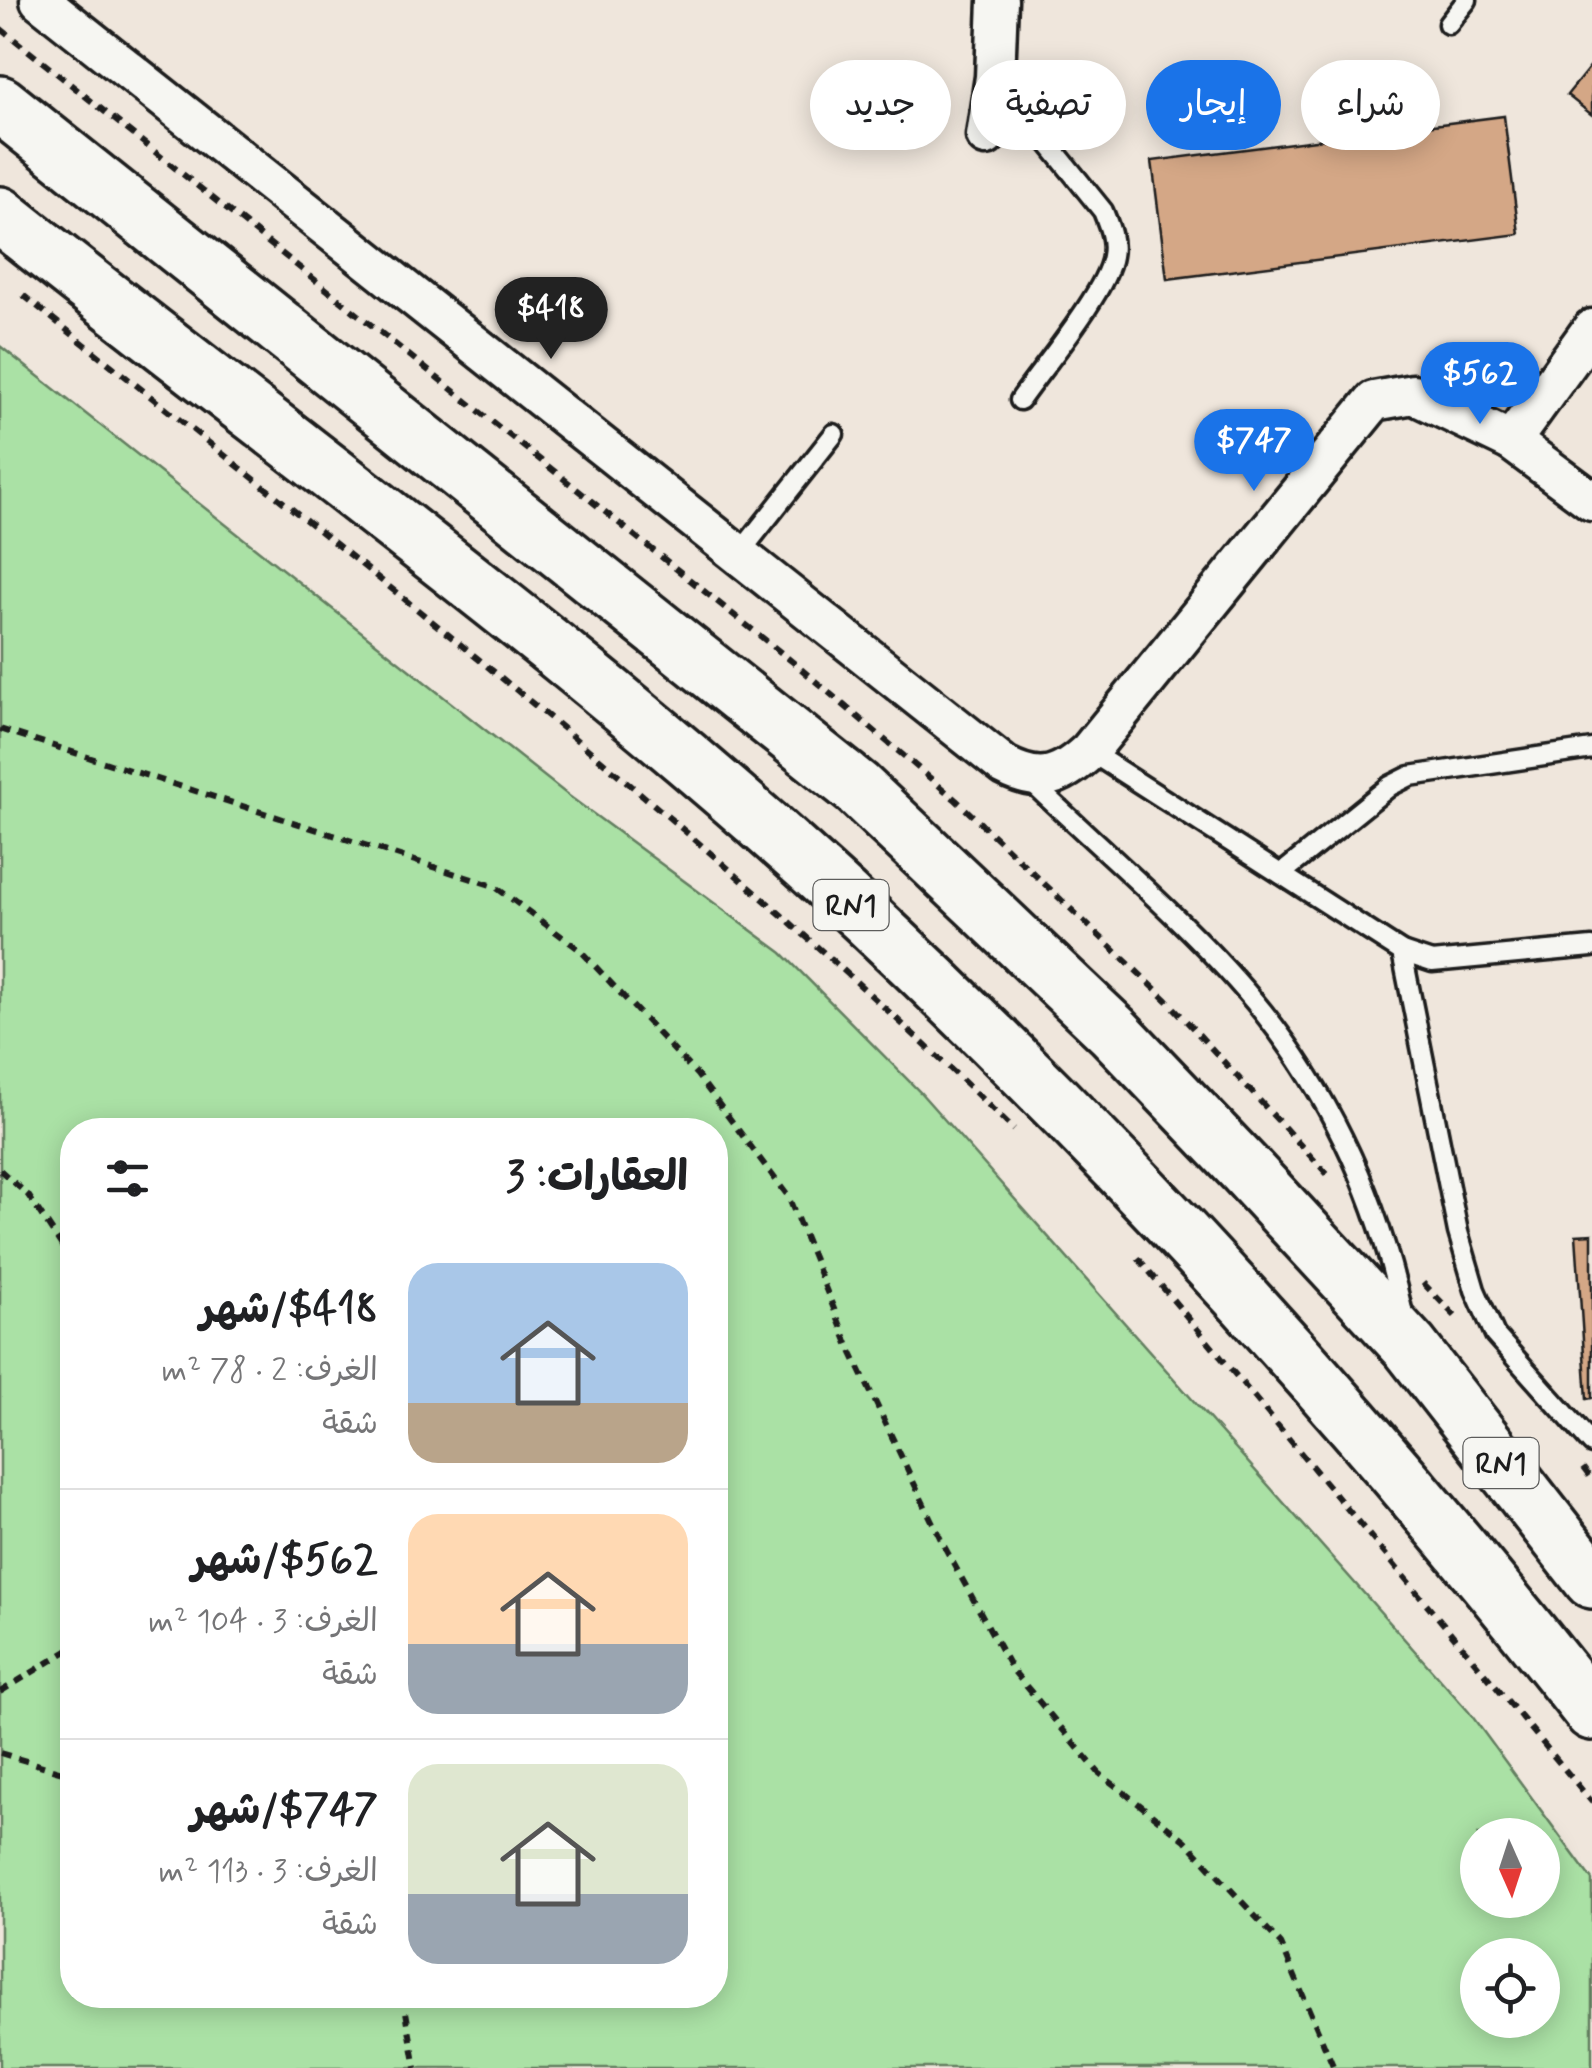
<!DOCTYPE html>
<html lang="ar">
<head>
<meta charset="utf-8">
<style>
	body { margin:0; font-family:Mynerve,"Playpen Sans Arabic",sans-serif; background:#f6f6f6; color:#202124; direction:rtl; height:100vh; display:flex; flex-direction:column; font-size:38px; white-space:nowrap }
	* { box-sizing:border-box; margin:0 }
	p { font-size:32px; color:#757577 }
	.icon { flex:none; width:55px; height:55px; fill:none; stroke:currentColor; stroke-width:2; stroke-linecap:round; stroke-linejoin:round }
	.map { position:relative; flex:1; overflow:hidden; direction:ltr }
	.drawer { position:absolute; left:60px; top:1118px; width:668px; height:890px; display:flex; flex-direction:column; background:#fff; border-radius:40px; box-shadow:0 5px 25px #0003; direction:rtl }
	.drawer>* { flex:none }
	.banner { position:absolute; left:758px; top:60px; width:682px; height:90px; direction:rtl; display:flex; gap:20px }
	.needle { width:65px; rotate:177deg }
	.buttons { position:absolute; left:1460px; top:1818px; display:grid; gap:20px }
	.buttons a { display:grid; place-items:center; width:100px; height:100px; border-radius:50%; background:#fff; box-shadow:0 5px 25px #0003; font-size:50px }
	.price { position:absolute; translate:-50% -85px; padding:0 22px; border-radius:35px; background:#1a73e8; color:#fff; font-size:32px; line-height:65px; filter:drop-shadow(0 2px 5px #0008) }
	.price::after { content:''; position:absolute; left:50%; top:60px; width:30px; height:22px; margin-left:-15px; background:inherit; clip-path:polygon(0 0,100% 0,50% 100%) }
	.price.active { background:#222; color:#fff }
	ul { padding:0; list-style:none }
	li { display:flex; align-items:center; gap:30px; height:250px; padding:0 40px }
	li+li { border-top:2px solid #e0e0e0 }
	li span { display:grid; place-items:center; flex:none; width:280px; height:200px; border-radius:30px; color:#555 }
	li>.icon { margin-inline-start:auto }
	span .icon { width:120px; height:120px; fill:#fffc; stroke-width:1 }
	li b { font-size:42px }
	h2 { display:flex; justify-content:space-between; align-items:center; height:120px; padding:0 40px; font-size:42px }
	.pill { padding:0 35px; border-radius:45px; background:#fff; box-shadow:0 5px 25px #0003; font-size:35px; line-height:90px }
	.pill.active { background:#1a73e8; color:#fff }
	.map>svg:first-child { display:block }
</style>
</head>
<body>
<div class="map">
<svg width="1592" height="2068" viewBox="0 0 1592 2068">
	<rect width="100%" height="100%" fill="#efe6dc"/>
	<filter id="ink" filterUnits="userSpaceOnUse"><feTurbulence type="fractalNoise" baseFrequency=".01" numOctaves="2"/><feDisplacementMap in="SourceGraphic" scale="20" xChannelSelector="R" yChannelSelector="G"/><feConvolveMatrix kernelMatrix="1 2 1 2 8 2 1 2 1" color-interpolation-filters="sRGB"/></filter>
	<g filter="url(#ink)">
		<path fill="#aae1a5" stroke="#637e60" stroke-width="2.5" fill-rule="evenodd" d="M0,346L569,796L782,953L920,1092L1469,1712L1592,1880V2068H0ZM72,1130H715V1995H72ZM1478,1835H1542V1900H1478ZM1478,1955H1542V2020H1478Z"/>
		<g fill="#d4a786" stroke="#1c1c1c" stroke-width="2.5">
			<polygon points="1592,64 1592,115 1567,95"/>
			<polygon points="1504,116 1519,234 1167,279 1152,161"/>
			<polygon points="1592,1234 1592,1398 1587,1399 1576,1235"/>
		</g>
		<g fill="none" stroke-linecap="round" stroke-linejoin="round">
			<defs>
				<g id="service">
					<polyline points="1448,24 1467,0"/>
					<path d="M998,81L1103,211C1109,226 1115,240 1112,256C1107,291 1042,368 1020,400"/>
					<polyline points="739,554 834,434"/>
					<polyline points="1089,751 1402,952 1432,962 1592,947"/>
					<path d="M1030,781C1107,855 1197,930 1263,1012C1334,1101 1379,1203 1403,1314"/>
					<polyline points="1281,874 1390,786 1410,776 1592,749"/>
					<polyline points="1402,952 1458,1232 1475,1290 1495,1335 1592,1444"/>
				</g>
				<g id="minor">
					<path d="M40,0L1005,766C1041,785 1061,777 1089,751L1374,401L1413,394L1511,441"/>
					<polyline points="986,136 995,77 998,0"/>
					<polyline points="1592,329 1511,441 1592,501"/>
				</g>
				<g id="trunk">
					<polyline points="0,104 857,788 1113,1031 1245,1169 1410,1347 1592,1580"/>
					<path d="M0,215C289,446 593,663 864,916C1126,1161 1371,1430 1592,1712"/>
				</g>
			</defs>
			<use href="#service" stroke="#1c1c1c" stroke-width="25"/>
			<use href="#minor" stroke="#1c1c1c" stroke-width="45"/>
			<use href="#trunk" stroke="#1c1c1c" stroke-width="62"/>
			<g stroke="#1c1c1c" stroke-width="6" stroke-dasharray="10 8" stroke-linecap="butt">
				<polyline points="0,28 794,663 956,800 1167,1000 1329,1176"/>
				<path d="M23,295C361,565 704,828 1014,1130"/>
				<polyline points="0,729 494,886 580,950 697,1075 788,1196 851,1351 944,1546 1011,1668 1099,1773 1185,1840 1281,1944 1334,2068"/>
				<polyline points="0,1170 28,1195 72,1261"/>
				<polyline points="1138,1258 1592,1802"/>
				<polyline points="1423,1283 1456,1317"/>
				<polyline points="1583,1468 1592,1480"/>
				<polyline points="0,1692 72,1648"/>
				<polyline points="0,1753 72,1775"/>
				<polyline points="403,1995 416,2068"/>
			</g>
			<use href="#service" stroke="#f6f6f2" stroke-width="18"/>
			<use href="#minor" stroke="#f6f6f2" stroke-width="38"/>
			<use href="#trunk" stroke="#f6f6f2" stroke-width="55"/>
		</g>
	</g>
	<g text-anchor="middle" stroke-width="10" stroke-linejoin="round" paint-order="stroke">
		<g fill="#f6f6f2" stroke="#5d5d5c" stroke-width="2.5">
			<rect x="813.5" y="880" width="75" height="50" rx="8"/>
			<rect x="1463.5" y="1438" width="75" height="50" rx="8"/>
		</g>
		<g font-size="30" font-weight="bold" fill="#1c1c1c">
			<text x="851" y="915">RN1</text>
			<text x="1501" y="1473">RN1</text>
		</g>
	</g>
</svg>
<div class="buttons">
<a><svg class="needle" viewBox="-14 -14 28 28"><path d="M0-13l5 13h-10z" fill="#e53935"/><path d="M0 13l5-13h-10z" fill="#757577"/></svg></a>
<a><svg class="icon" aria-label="locate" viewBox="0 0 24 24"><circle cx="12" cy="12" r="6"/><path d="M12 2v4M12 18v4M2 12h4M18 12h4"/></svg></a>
</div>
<b class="price active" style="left:551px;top:362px">$418</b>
<b class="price" style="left:1480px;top:427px">$562</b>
<b class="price" style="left:1254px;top:494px">$747</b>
<div class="banner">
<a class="pill">شراء</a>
<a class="pill active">إيجار</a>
<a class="pill">تصفية</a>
<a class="pill">جديد</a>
</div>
<section class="drawer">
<h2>العقارات: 3<svg class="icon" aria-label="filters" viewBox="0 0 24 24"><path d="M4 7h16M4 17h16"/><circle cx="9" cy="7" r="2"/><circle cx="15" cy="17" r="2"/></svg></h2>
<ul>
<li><span style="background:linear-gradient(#a9c7e8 70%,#b9a48a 0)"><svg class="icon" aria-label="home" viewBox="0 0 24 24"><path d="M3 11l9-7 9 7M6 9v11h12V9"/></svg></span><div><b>$418/شهر</b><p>الغرف: 2 · 78 m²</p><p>شقة</p></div></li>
<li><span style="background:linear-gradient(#ffd9b3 65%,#9aa5b1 0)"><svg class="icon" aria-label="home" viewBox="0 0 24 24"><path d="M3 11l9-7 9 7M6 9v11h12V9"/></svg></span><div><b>$562/شهر</b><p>الغرف: 3 · 104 m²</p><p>شقة</p></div></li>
<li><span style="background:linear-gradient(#dfe7d0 65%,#9aa5b1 0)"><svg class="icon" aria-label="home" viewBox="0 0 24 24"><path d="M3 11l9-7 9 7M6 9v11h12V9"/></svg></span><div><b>$747/شهر</b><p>الغرف: 3 · 113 m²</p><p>شقة</p></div></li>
</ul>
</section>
</div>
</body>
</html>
